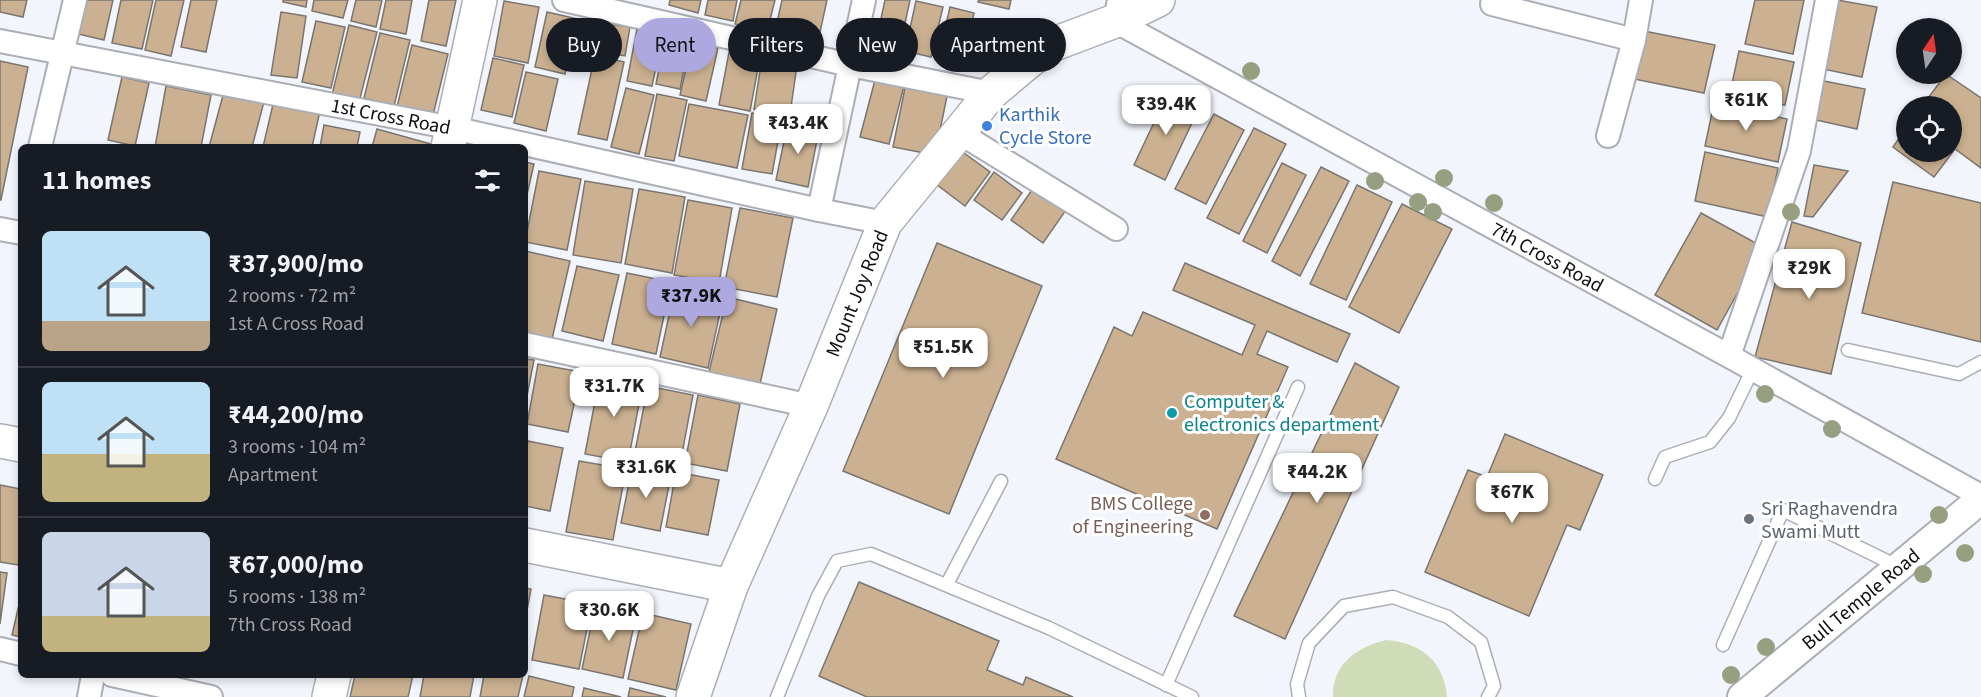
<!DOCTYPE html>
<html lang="en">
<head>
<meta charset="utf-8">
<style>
	body { margin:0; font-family:"Source Sans 3",sans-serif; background:#242831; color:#f1f3f6; height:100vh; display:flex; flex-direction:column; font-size:22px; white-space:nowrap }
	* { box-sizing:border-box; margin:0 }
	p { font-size:20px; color:#9ea1a6 }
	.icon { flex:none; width:33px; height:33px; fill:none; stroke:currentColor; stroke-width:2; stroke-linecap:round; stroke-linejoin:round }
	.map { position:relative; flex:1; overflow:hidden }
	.side { position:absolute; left:18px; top:144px; width:510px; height:534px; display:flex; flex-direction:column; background:#171b24; border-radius:9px; box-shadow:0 3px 9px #0003 }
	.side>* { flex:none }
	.guide { position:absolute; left:546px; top:18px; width:570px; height:54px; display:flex; gap:12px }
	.needle { width:39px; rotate:13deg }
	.fabs { position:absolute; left:1896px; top:18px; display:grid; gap:12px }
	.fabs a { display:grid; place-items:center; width:66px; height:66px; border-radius:50%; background:#171b24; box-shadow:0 3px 9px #0003; font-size:30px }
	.price { position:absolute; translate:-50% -51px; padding:0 14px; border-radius:12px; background:#fff; color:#222; font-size:20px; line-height:39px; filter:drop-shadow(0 2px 3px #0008) }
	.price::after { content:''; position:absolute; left:50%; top:36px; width:18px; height:14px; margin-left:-9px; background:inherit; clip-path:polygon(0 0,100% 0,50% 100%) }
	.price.active { background:#aea8e0; color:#111 }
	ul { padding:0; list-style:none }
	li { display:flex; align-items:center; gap:18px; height:150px; padding:0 24px }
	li+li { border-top:2px solid #363941 }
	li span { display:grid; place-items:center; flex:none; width:168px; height:120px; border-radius:9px; color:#555 }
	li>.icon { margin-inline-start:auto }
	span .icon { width:72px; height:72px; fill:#fffc; stroke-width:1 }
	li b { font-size:26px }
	h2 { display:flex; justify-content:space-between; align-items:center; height:72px; padding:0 24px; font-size:26px }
	.tag { padding:0 21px; border-radius:27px; background:#171b24; box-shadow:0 3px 9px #0003; font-size:21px; line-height:54px }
	.tag.active { background:#aea8e0; color:#111 }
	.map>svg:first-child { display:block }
</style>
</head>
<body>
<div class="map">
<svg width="1981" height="697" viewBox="0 0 1981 697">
	<rect width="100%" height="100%" fill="#f3f5fc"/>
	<path fill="#d0dbb7" d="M1386,640C1421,643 1444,661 1447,697H1333C1332,663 1358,647 1386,640Z"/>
	<g fill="#cbb191" stroke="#7a7570" stroke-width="1.5">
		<polygon points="0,0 27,0 23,17 0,12"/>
		<polygon points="81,0 113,0 104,40 74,33"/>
		<polygon points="121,0 153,0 142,49 112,43"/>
		<polygon points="156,0 184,0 171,56 145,50"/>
		<polygon points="191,0 217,0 206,52 181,47"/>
		<polygon points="283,0 307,0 306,7 283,2"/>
		<polygon points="314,0 348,0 343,18 312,11"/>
		<polygon points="356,0 382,0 376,27 351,21"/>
		<polygon points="386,0 412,0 406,34 380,29"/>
		<polygon points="429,0 456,0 446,46 421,41"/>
		<polygon points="670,0 701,0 698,13 669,5"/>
		<polygon points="708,0 737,0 733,21 705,15"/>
		<polygon points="741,0 775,0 767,32 735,24"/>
		<polygon points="782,0 827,0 817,46 774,36"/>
		<polygon points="885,0 910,0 899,51 875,46"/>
		<polygon points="979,0 1011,0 1009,9 978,2"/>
		<polygon points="1755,0 1804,0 1793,54 1745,44"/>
		<polygon points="1837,0 1877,7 1862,77 1823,69"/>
		<polygon points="504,1 539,7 528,63 494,56"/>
		<polygon points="916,1 943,7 931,57 905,51"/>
		<polygon points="950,7 974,13 963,61 939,56"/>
		<polygon points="281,12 306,16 297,78 271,75"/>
		<polygon points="547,12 578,19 565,74 535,67"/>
		<polygon points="316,21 345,27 331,88 302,82"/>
		<polygon points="602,23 630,27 625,56 597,51"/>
		<polygon points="349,25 377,32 359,102 332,95"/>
		<polygon points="637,29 663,34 652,86 627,81"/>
		<polygon points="1644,31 1715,45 1704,93 1634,79"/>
		<polygon points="380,33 410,40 394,106 364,98"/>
		<polygon points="666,34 690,39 680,89 656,84"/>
		<polygon points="692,42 718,48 706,101 680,95"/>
		<polygon points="412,45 448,54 432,119 396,111"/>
		<polygon points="730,47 761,52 750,111 719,105"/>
		<polygon points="1739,51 1794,62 1785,105 1730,93"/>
		<polygon points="763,52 798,58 790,114 754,109"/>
		<polygon points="595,55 624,62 607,140 578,134"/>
		<polygon points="493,58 524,65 512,117 481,110"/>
		<polygon points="0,61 28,67 1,200 0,200"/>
		<polygon points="526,72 558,79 546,131 514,123"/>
		<polygon points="1946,74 1981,98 1981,168 1955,149 1934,177 1893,147 1906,128 1906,152 1952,152 1952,106 1922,106"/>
		<polygon points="122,77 149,83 135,146 108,140"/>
		<polygon points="875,80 904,86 889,144 860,137"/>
		<polygon points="1824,81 1865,89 1857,129 1816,120"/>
		<polygon points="906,83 948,91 935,155 893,147"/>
		<polygon points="166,86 211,95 201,147 155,147"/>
		<polygon points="225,88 265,98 252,147 209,147"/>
		<polygon points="626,88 654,95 639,154 611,147"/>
		<polygon points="1168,93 1199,108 1165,180 1134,165"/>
		<polygon points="657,94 687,100 674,161 645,156"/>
		<polygon points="274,100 320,111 312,147 263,147"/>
		<polygon points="1714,103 1787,119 1778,162 1705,146"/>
		<polygon points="689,104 748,115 737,168 679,156"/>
		<polygon points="752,113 782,119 772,174 742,169"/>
		<polygon points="1214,114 1244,130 1206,204 1175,189"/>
		<polygon points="788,122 819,129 808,187 776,180"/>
		<polygon points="324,125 360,132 357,147 320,147"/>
		<polygon points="1254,128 1286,144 1239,234 1207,218"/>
		<polygon points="377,129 431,144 430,147 372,147"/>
		<polygon points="960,150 990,172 965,206 936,184"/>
		<polygon points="1705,152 1778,168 1768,217 1695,201"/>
		<polygon points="525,162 534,164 525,203"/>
		<polygon points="1282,163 1306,175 1267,253 1243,241"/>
		<polygon points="1814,165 1848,171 1813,217 1804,216"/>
		<polygon points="1321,167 1349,181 1300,276 1272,261"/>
		<polygon points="539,171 581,179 567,250 525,242"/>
		<polygon points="994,172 1022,193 1002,220 974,200"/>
		<polygon points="585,181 633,189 621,263 573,255"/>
		<polygon points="1893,182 1981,203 1981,342 1862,313"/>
		<polygon points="1357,185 1392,202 1346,300 1310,284"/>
		<polygon points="1034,187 1066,210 1043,243 1011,220"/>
		<polygon points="639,189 685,197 672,273 625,264"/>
		<polygon points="688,200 732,208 719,283 674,275"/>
		<polygon points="1402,204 1452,229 1399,333 1349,307"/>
		<polygon points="740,208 793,218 777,297 724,287"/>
		<polygon points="1701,213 1763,247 1717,330 1655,295"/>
		<polygon points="1792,222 1861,243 1831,374 1755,357"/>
		<polygon points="937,243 1042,286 949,514 843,471"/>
		<polygon points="525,251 570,261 552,339 525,333"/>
		<polygon points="1185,263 1350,334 1337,362 1267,331 1257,354 1288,367 1217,529 1056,459 1114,327 1132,336 1143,312 1242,355 1255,325 1173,290"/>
		<polygon points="577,266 619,275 603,341 562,331"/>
		<polygon points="627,273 671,282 656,354 612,344"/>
		<polygon points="675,288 723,299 708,368 660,357"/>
		<polygon points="727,297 777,309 760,384 709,372"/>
		<polygon points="525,359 534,360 525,406"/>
		<polygon points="1355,363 1399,387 1285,639 1234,616"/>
		<polygon points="538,364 581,372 568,432 527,424"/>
		<polygon points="600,375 643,383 628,462 585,454"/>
		<polygon points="648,386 693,395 679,470 633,462"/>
		<polygon points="698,395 740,404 727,471 685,463"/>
		<polygon points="1505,434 1603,475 1580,530 1567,525 1529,616 1425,572 1468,470 1487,477"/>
		<polygon points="528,441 563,448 550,511 525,506 525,456"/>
		<polygon points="579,461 626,469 613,540 566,532"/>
		<polygon points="632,468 671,475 660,531 621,523"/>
		<polygon points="676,472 719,480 708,535 666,527"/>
		<polygon points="0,485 21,489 21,550 18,565 0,562"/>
		<polygon points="0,572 7,573 0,624"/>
		<polygon points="859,582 999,641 987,670 1023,685 1026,677 1073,697 867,697 819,676"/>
		<polygon points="525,588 531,589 525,621"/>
		<polygon points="544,595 592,604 579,669 532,660"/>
		<polygon points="21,596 21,637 12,635"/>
		<polygon points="595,607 636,615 623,678 582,669"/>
		<polygon points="643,613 691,624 676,690 628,679"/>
		<polygon points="355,675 413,675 408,697 350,697"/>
		<polygon points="424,675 474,675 470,697 420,697"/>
		<polygon points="484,675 523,675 518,697 480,697"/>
		<polygon points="529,676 574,687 572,697 524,697"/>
		<polygon points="584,688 621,697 582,697"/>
		<polygon points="630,688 666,697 628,697"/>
	</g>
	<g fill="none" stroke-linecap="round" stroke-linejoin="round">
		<defs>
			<g id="service">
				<polyline points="1848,350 1959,374 1981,362"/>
				<polyline points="1655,479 1665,457 1710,442 1729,418 1753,369"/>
				<polyline points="947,584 1001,481"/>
				<polyline points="1723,645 1783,510 1899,567"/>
				<polyline points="1166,685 1298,387"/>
				<polyline points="777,697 818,596 837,561 871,554 1049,628 1192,697"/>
				<polyline points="1299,697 1297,684 1309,643 1344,606 1393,597 1448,617 1481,642 1494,686 1488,697"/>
			</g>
			<g id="minor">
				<polyline points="564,0 850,65 991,93"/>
				<path id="s1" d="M1119,0L1115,21L1729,356L1981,496"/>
				<polyline points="1492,4 1634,40"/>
				<path id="s2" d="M0,41L453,128L819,210L885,223"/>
				<polyline points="958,132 1116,229"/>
				<polyline points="1608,136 1634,40 1641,0"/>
				<polyline points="40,147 75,0"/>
				<polyline points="819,210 864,0"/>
				<polyline points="0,229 21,233"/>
				<polyline points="525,344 811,406"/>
				<polyline points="1729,356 1799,151 1827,0"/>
				<polyline points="0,649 21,654"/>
				<polyline points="112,675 211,697"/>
				<polyline points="89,697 93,675"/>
			</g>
			<g id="tertiary">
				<path id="s3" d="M1742,697L1981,499"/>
			</g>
			<g id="secondary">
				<polyline points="448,147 480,0"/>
				<polyline points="0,441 21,445"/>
				<polyline points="525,545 731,586"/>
				<polyline points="329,697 334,675"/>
				<path id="s4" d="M693,697L731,586L811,406L885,223L991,93L1046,47L1115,21L1158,0"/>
			</g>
		</defs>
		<use href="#service" stroke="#acaeb5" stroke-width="15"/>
		<use href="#minor" stroke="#acaeb5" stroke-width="26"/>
		<use href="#tertiary" stroke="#acaeb5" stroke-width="32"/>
		<use href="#secondary" stroke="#acaeb5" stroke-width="36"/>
		<use href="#service" stroke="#fff" stroke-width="12"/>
		<use href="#minor" stroke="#fff" stroke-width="22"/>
		<use href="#tertiary" stroke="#fff" stroke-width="28"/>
		<use href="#secondary" stroke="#fff" stroke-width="33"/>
	</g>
	<g fill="#979f81">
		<circle cx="1251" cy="71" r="9"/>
		<circle cx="1444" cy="178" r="9"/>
		<circle cx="1375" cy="181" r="9"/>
		<circle cx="1418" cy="202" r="9"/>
		<circle cx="1494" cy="203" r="9"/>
		<circle cx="1433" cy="212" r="9"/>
		<circle cx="1791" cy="212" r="9"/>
		<circle cx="1765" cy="394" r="9"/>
		<circle cx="1832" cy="429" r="9"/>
		<circle cx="1939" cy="515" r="9"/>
		<circle cx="1965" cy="553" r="9"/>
		<circle cx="1923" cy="574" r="9"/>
		<circle cx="1766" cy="647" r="9"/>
		<circle cx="1731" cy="675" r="9"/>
	</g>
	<circle fill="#3f7fe0" stroke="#fff" stroke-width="2" cx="987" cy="126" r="6"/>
	<circle fill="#0f9aa8" stroke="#fff" stroke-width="2" cx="1172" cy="413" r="6"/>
	<circle fill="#8d6e63" stroke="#fff" stroke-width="2" cx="1205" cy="515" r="6"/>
	<circle fill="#6b7280" stroke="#fff" stroke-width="2" cx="1749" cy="519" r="6"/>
	<g text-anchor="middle" stroke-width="6" stroke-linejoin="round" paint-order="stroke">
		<g font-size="20" fill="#366cbe" stroke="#fff" text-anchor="start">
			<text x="999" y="121">Karthik<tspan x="999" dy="23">Cycle Store</tspan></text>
		</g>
		<g font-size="20" fill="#0d0e10" stroke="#fff">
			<text dy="7" stroke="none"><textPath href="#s2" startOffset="398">1st Cross Road</textPath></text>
			<text dy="7" stroke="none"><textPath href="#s1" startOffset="514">7th Cross Road</textPath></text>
			<text dy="7" stroke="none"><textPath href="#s4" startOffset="436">Mount Joy Road</textPath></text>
			<text dy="7" stroke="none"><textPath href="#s3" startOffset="154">Bull Temple Road</textPath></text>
		</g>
		<g font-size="20" fill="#0d838f" stroke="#fff" text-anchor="start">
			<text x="1184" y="408">Computer &amp;<tspan x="1184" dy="23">electronics department</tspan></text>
		</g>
		<g font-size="20" fill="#785e54" stroke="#fff" text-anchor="end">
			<text x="1193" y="510">BMS College<tspan x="1193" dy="23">of Engineering</tspan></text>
		</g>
		<g font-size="20" fill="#5b616d" stroke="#fff" text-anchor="start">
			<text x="1761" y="515">Sri Raghavendra<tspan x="1761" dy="23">Swami Mutt</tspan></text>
		</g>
	</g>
</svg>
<div class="fabs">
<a><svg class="needle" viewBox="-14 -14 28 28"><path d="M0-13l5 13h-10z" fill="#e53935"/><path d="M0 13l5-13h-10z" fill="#9ea1a6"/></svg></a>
<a><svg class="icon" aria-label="locate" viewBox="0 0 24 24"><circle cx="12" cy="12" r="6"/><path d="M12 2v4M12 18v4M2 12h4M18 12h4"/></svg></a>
</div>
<b class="price" style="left:1746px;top:132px">₹61K</b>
<b class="price" style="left:1166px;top:136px">₹39.4K</b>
<b class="price" style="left:798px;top:155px">₹43.4K</b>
<b class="price" style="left:1809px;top:300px">₹29K</b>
<b class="price active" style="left:691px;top:328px">₹37.9K</b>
<b class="price" style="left:943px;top:379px">₹51.5K</b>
<b class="price" style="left:614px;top:418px">₹31.7K</b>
<b class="price" style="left:646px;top:499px">₹31.6K</b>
<b class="price" style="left:1317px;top:504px">₹44.2K</b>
<b class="price" style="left:1512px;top:524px">₹67K</b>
<b class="price" style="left:609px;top:642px">₹30.6K</b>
<div class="guide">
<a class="tag">Buy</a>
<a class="tag active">Rent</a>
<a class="tag">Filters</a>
<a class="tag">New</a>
<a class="tag">Apartment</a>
</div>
<section class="side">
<h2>11 homes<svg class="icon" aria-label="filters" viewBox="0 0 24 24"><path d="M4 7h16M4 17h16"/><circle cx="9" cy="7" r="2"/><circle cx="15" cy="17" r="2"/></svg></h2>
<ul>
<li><span style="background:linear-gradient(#bfe0f5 75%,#b9a48a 0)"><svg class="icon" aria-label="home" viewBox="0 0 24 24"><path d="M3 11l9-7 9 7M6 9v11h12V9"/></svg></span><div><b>₹37,900/mo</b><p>2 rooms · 72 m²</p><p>1st A Cross Road</p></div></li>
<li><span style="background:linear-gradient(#bfe0f5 60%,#c2b280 0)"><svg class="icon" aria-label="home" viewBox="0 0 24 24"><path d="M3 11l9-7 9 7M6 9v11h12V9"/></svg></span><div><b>₹44,200/mo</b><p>3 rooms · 104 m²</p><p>Apartment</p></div></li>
<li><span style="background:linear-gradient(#c9d6e8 70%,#c2b280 0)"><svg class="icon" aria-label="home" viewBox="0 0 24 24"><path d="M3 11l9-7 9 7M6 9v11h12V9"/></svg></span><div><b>₹67,000/mo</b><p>5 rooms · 138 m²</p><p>7th Cross Road</p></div></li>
</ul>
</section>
</div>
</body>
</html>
